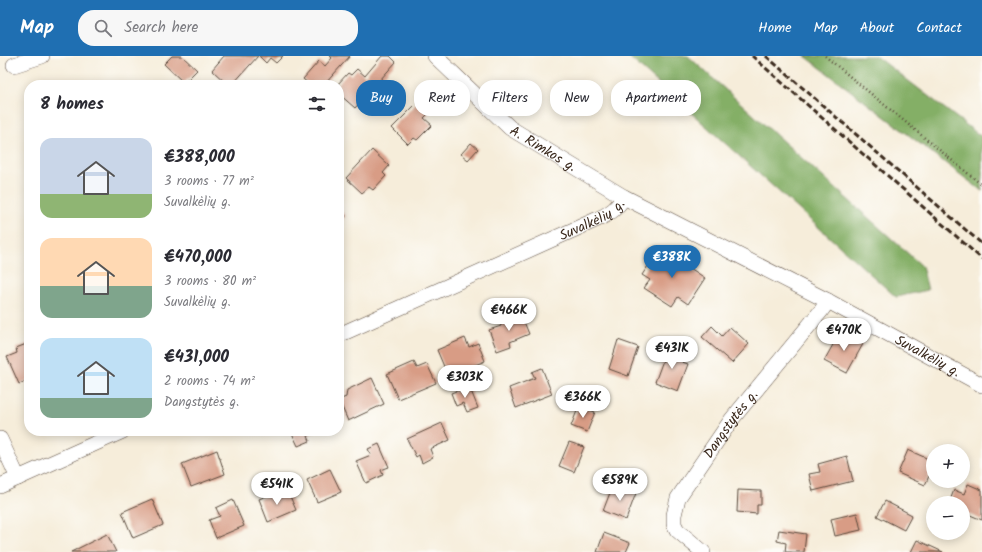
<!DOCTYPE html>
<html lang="en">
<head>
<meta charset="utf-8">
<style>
	body { margin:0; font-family:Kalam,sans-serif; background:#f7f7f7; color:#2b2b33; height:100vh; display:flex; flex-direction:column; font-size:15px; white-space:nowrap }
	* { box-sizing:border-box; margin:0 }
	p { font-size:13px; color:#7c7c81 }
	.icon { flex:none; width:22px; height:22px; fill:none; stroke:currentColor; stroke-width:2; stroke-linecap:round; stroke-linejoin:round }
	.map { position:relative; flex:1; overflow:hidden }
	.panel { position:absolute; left:24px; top:24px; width:320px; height:356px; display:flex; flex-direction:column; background:#fff; border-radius:16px; box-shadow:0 2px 10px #0003 }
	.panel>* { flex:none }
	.top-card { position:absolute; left:356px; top:24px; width:380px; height:36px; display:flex; gap:8px }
	.controls { position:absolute; left:926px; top:388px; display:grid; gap:8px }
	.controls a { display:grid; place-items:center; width:44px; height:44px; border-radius:50%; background:#fff; box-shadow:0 2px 10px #0003; font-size:20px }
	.price { position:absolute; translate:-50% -34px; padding:0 9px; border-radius:14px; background:#fff; color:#222; font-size:13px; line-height:26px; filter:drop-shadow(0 1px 2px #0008) }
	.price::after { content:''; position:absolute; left:50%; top:24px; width:12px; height:9px; margin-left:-6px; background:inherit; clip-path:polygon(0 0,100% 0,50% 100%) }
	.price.on { background:#1f6fb2; color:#fff }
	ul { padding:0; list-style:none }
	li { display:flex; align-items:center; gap:12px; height:100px; padding:0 16px }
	li span { display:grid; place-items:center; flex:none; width:112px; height:80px; border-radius:12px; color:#555 }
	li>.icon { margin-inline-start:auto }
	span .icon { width:48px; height:48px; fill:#fffc; stroke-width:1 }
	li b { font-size:17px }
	h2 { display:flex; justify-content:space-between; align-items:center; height:48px; padding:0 16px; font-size:17px }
	.tag { padding:0 14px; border-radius:16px; background:#fff; box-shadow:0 2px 10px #0003; font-size:14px; line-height:36px }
	.tag.on { background:#1f6fb2; color:#fff }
	header { display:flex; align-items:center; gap:24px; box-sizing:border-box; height:56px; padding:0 20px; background:#1f6fb2; color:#fff }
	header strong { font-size:19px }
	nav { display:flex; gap:22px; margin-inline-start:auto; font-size:14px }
	.search { width:280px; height:36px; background:#f7f7f7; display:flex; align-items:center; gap:10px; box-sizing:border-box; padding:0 14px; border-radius:16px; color:#7c7c81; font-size:15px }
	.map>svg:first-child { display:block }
</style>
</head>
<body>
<header>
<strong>Map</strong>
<div class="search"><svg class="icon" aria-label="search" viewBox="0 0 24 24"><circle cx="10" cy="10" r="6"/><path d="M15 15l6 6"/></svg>Search here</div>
<nav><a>Home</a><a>Map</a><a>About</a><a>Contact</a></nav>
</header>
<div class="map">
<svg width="982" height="496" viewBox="0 0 982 496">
	<rect width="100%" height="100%" fill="#fdfcf7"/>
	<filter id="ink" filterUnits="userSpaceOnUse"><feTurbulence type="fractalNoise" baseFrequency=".025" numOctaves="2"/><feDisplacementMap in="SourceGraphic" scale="8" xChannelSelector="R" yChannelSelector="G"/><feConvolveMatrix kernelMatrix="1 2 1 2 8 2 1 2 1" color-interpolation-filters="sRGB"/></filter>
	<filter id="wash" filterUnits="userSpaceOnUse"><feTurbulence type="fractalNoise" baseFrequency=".012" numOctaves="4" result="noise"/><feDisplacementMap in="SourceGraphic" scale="16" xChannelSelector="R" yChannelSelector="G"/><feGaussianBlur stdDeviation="0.9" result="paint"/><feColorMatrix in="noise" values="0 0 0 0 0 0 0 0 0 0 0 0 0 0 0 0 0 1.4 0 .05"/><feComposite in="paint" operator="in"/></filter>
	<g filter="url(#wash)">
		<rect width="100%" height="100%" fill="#f6edda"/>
		<g fill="#84af66" stroke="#606c42">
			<polygon points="628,0 688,0 922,210 928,234 896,241"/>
			<polygon points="805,0 876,0 982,81 982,135"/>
		</g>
		<g id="blocks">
			<g fill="#d89c85">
				<polygon points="172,0 182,0 197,14 184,27 164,8"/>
				<polygon points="224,0 258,0 232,29 228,29 212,14"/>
				<polygon points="259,0 283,0 276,7 270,2 266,7"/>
				<polygon points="330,0 350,0 324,29 310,29 303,23 319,5 325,10 332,2"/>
				<polygon points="382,0 390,0 396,6 355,52 339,38 339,29 337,29 348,17 351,19 357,13 365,20"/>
				<polygon points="386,24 404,41 396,49 379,32"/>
				<polygon points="418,46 429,57 424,62 432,69 417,84 414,82 408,88 392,72"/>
				<polygon points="471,87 478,93 468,104 461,98"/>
				<polygon points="372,94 389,110 383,117 386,120 373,134 369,131 362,137 346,122"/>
				<polygon points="339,153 346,160 339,167"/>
				<polygon points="660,192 705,222 688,248 678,241 672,250 644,232 650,224 642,219"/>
				<polygon points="520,256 529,278 510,286 511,290 497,295 489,274 501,270 500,265"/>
				<polygon points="712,270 722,280 730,271 749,288 732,307 702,281"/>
				<polygon points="840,276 863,288 847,317 824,305"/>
				<polygon points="465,282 469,291 478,287 485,305 448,320 437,294"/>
				<polygon points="618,284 638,291 628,320 609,313"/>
				<polygon points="29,287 29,324 19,328 7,301 17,297 16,292"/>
				<polygon points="668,291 685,297 682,306 688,308 678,335 655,326"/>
				<polygon points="414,306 417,312 427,308 436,327 398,343 387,318"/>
				<polygon points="542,312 552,338 516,352 509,332 535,322 532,316"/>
				<polygon points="372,322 384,348 348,365 339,344 346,341 347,334"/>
				<polygon points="469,330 478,352 467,356 463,347 456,350 451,337"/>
				<polygon points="579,350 595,356 587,376 571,370"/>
				<polygon points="442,367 450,384 430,393 433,401 422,407 419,399 416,401 407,383"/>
				<polygon points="291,375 318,375 308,380 310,385 298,390"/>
				<polygon points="569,386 584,391 574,416 559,410"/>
				<polygon points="379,388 389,411 381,414 383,419 366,427 356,405 371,399 368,393"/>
				<polygon points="217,394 225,418 191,431 182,408"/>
				<polygon points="908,394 933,405 933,411 925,429 898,417"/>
				<polygon points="847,400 853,425 813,435 809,418 820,416 818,408"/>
				<polygon points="330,413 341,436 317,446 307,424"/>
				<polygon points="968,428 982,434 982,464 963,456 963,447 949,447 954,434 964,438"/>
				<polygon points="613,429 636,437 626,464 603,455"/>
				<polygon points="738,434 761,435 761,449 757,449 757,458 737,456"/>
				<polygon points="278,435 280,441 289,438 296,454 268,466 259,443"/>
				<polygon points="152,443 163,469 133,482 122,456"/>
				<polygon points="233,444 244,470 216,482 209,464 220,460 216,452"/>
				<polygon points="885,445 912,459 904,474 877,460"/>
				<polygon points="857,457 861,474 835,480 831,463"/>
				<polygon points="779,474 806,478 804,496 785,496 786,487 777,485"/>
				<polygon points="604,477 630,487 626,496 597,496"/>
				<polygon points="107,478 116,496 71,496"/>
				<polygon points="917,484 943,496 911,496"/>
			</g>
		</g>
	</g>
	<g filter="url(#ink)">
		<use href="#blocks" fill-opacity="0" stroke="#57473a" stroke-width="1"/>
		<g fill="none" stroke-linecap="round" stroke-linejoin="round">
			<defs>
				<g id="street">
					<path id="s1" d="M435,0L510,72L624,141L828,245L982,329"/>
					<polyline points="14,9 42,0"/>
					<path id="s2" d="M339,279L600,162C612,156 616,153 624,141"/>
					<polyline points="0,383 18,422"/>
					<polyline points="0,430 123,375"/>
					<path id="s3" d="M703,496L677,474L674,468V459L678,442L732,363L821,255L828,245"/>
				</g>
			</defs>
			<use href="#street" stroke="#57473a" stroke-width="16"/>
			<polyline stroke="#57473a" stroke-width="2.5" stroke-dasharray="1 3" stroke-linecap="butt" points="825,0 982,129"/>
			<use href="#street" stroke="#fff" stroke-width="15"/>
			<g stroke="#3b2a1e" stroke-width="3" stroke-dasharray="6 3" stroke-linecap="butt">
				<polyline points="752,0 982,203"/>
				<polyline points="766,0 982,188"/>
			</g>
		</g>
	</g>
	<g text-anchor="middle" stroke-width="3" stroke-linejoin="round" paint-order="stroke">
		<g font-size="14" fill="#3b2a1e" stroke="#fdfcf7">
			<text dy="5" stroke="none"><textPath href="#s1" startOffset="143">A. Rimkos g.</textPath></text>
			<text dy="5" stroke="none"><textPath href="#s2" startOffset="278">Suvalkėlių g.</textPath></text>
			<text dy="5" stroke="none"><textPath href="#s1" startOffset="580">Suvalkėlių g.</textPath></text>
			<text dy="5" stroke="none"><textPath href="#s3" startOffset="158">Dangstytės g.</textPath></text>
		</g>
	</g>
</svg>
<div class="controls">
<a>+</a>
<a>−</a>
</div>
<b class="price on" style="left:672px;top:223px">€388K</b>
<b class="price" style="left:509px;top:276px">€466K</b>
<b class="price" style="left:844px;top:296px">€470K</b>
<b class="price" style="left:672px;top:314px">€431K</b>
<b class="price" style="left:465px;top:343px">€303K</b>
<b class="price" style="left:583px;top:363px">€366K</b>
<b class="price" style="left:620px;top:446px">€589K</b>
<b class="price" style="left:277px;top:450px">€541K</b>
<div class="top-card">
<a class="tag on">Buy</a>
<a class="tag">Rent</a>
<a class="tag">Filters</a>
<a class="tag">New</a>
<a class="tag">Apartment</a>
</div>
<section class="panel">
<h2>8 homes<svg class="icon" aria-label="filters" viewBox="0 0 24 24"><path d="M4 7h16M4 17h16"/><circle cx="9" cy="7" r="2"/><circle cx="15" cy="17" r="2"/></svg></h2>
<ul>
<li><span style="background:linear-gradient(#c9d6e8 70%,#8fb573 0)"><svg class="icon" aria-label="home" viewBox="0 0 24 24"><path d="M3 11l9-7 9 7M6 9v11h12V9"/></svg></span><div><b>€388,000</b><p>3 rooms · 77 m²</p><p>Suvalkėlių g.</p></div></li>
<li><span style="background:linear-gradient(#ffd9b3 60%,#7fa58c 0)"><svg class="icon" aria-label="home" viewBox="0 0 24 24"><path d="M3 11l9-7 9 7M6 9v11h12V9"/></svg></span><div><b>€470,000</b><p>3 rooms · 80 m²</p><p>Suvalkėlių g.</p></div></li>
<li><span style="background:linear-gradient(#bfe0f5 75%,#7fa58c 0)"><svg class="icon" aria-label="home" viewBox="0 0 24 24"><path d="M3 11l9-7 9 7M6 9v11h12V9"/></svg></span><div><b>€431,000</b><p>2 rooms · 74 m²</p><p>Dangstytės g.</p></div></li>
</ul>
</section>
</div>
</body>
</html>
